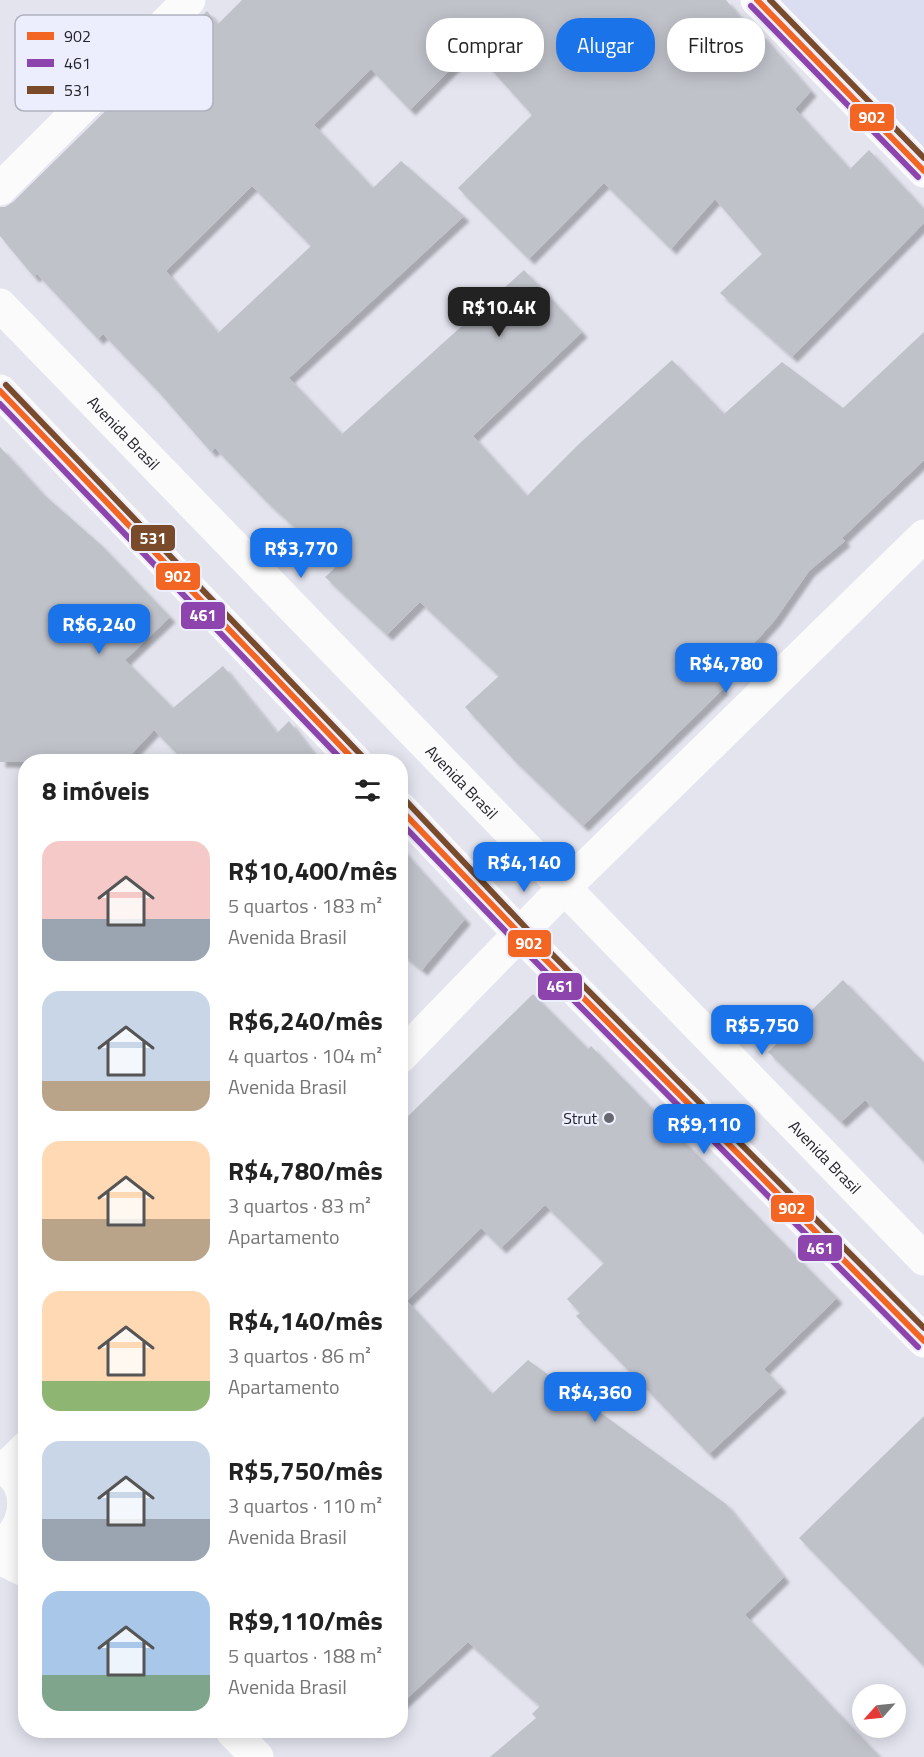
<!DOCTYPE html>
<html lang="pt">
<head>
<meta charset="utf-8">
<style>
	body { margin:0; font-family:"Titillium Web",sans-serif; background:#f6f6f6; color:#222; height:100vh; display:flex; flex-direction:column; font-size:22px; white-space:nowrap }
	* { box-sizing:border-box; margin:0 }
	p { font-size:20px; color:#767676 }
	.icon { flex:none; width:33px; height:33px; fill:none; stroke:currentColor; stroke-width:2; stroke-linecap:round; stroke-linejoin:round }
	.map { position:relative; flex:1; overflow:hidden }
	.panel { position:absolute; left:18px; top:754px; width:390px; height:984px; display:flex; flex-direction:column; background:#fff; border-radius:24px; box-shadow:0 3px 15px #0003 }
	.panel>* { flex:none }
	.hud { position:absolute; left:426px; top:18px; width:408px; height:54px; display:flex; gap:12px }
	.needle { width:39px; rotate:243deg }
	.fabs { position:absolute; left:852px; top:1684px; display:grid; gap:12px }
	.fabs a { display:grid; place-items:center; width:54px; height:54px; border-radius:50%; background:#fff; box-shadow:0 3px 15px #0003; font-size:30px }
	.price { position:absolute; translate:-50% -51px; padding:0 14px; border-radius:12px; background:#1a73e8; color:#fff; font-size:20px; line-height:39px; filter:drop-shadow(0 2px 3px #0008) }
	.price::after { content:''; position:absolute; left:50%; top:36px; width:18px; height:14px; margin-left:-9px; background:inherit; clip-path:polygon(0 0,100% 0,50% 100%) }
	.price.current { background:#222; color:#fff }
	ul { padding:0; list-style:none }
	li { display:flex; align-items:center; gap:18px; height:150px; padding:0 24px }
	li span { display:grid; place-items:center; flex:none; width:168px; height:120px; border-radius:18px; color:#555 }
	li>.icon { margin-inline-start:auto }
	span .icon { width:72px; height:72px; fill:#fffc; stroke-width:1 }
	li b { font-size:26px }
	h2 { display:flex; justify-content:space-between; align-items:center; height:72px; padding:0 24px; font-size:26px }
	.pill { padding:0 21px; border-radius:24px; background:#fff; box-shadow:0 3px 15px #0003; font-size:21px; line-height:54px }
	.pill.current { background:#1a73e8; color:#fff }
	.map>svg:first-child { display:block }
</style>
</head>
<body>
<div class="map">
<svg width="924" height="1757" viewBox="0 0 924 1757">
	<defs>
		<filter id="shadow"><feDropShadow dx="5.5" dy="5.5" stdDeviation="1.5" flood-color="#0004"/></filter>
	</defs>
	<rect width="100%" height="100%" fill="#e3e4ee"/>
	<polygon fill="#dbddf0" points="757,0 924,0 924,171"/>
	<g fill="#c0c2ca" fill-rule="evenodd" filter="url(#shadow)">
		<path d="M242,0H726L756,37L760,33L811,91L795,109L850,169L869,150L924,209V223L792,357L720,293L762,254L715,199L671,249L604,183L529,259L458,188L532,115L472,48L410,110L371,69L314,125L373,188L401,161L464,216L289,378L342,434L524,270L582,332L473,436L527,496L580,443L672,360L724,414L782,362L843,408L924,332V460L842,538L845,541L809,571L775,620L718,683L723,689L583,826L514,760L465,707L499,676L420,602L387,635L325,577L337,566L266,501L215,448L211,452L157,390L103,334L98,339L37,274L34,277L0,236V207H5L13,202L207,11L218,24ZM252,186L311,246L218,333L166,271Z"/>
		<polygon points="0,447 42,493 101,545 170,617 125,660 173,708 223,666 277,733 289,721 320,762 185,762 154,730 124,762 0,762"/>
		<polygon points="400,847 465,919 422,970 400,952"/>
		<polygon points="843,980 924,1063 924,1162 865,1100 841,1122 768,1052"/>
		<polygon points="533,994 588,1049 591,1046 837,1298 764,1369 781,1387 709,1454 576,1316 580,1313 567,1299 604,1263 545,1205 501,1248 481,1228 407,1301 492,1394 528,1360 726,1504 784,1577 745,1615 880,1757 490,1757 536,1718 532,1714 540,1706 468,1642 400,1705 400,1124"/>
		<polygon points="924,1416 924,1666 799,1538"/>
	</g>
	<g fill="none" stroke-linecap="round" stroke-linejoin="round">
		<g stroke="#fbfbfc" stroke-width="33">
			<polyline points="0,189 189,0"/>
			<polyline points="0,1558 26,1571"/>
			<polyline points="232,1731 257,1757"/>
		</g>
		<g stroke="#fbfbfc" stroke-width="33">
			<polyline points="757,0 924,171"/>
			<polyline points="400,1057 564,888 924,536"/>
			<path d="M0,1466C35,1483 28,1528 0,1547"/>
			<polyline points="6,1468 26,1448"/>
		</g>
		<g stroke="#fbfbfc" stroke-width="33">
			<path id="s1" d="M0,305L924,1259"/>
			<polyline points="0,391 356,762"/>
			<polyline points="400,808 520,934 924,1341"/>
		</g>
		<defs>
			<g id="bus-1">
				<polyline points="757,0 924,171"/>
				<polyline points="0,391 356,762"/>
				<polyline points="400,809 520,934 924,1341"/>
			</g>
			<g id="bus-2">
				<polyline points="751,6 918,177"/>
				<polyline points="0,404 344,762"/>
				<polyline points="400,822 514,940 918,1347"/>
			</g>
			<g id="bus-3">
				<polyline points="770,0 924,158"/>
				<polyline points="6,385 362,756"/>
				<polyline points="407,802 526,928 924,1328"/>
			</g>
		</defs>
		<use href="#bus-1" stroke="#eceefd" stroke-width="10"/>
		<use href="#bus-2" stroke="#eceefd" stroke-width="10"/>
		<use href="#bus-3" stroke="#eceefd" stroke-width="10"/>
		<use href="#bus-1" stroke="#f26522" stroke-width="6"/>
		<use href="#bus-2" stroke="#8e44ad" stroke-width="6"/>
		<use href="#bus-3" stroke="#7a4b2a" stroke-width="6"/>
	</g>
	<circle fill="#67676f" stroke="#eceefd" stroke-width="2" cx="609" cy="1118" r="6"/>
	<g text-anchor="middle" stroke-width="4.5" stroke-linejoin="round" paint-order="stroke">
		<g font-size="16" fill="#24242b" stroke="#eceefd">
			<text dy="6" stroke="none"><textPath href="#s1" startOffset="178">Avenida Brasil</textPath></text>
			<text dy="6" stroke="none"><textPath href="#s1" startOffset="664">Avenida Brasil</textPath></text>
			<text dy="6" stroke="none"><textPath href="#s1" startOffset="1186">Avenida Brasil</textPath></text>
		</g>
		<g font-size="16" fill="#24242b" stroke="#eceefd" text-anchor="end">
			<text x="597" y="1124">Strut</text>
		</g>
	</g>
	<rect x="15" y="15" width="198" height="96" rx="9" fill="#eceefd" stroke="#b0b1be" stroke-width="1.5"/>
	<rect x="27" y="32" width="27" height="8" fill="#f26522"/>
	<rect x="27" y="59" width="27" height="8" fill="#8e44ad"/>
	<rect x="27" y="86" width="27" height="8" fill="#7a4b2a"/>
	<g font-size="16" fill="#24242b">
		<text x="64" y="42">902</text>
		<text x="64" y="69">461</text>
		<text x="64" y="96">531</text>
	</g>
	<g stroke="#eceefd" stroke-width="2">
		<rect x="849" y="103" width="46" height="29" rx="6" fill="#f26522"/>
		<rect x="130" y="524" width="46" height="28" rx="6" fill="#7a4b2a"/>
		<rect x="155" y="562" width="46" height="29" rx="6" fill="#f26522"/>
		<rect x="180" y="601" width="46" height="29" rx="6" fill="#8e44ad"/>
		<rect x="507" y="929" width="45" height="29" rx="6" fill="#f26522"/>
		<rect x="537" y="972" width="46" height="29" rx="6" fill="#8e44ad"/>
		<rect x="770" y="1194" width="45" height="29" rx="6" fill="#f26522"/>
		<rect x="797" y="1234" width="46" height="28" rx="6" fill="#8e44ad"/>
	</g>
	<g font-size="16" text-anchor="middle" font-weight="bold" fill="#fff">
		<text x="872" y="123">902</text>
		<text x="153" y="544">531</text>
		<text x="178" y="582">902</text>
		<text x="203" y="621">461</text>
		<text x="529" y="949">902</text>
		<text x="560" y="992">461</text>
		<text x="792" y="1214">902</text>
		<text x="820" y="1254">461</text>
	</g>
</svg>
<div class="fabs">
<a><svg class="needle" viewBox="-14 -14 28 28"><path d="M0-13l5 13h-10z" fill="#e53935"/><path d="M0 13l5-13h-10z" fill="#767676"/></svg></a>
</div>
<b class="price current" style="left:499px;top:338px">R$10.4K</b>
<b class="price" style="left:301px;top:579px">R$3,770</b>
<b class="price" style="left:99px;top:655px">R$6,240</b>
<b class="price" style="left:726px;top:694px">R$4,780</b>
<b class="price" style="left:524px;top:893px">R$4,140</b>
<b class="price" style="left:762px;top:1056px">R$5,750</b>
<b class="price" style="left:704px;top:1155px">R$9,110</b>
<b class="price" style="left:595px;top:1423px">R$4,360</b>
<div class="hud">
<a class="pill">Comprar</a>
<a class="pill current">Alugar</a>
<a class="pill">Filtros</a>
</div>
<section class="panel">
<h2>8 imóveis<svg class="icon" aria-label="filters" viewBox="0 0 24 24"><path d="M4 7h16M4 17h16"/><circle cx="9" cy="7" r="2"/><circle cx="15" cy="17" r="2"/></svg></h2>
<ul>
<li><span style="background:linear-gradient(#f6c9c9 65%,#9aa5b1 0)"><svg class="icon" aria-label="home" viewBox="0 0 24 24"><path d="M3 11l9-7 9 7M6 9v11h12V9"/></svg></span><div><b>R$10,400/mês</b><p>5 quartos · 183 m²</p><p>Avenida Brasil</p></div></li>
<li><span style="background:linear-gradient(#c9d6e8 75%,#b9a48a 0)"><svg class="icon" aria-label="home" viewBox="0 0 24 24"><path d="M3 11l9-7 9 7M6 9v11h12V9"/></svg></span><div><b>R$6,240/mês</b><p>4 quartos · 104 m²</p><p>Avenida Brasil</p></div></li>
<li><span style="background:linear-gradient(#ffd9b3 65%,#b9a48a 0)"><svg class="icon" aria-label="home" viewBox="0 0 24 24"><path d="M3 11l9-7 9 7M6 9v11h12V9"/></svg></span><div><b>R$4,780/mês</b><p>3 quartos · 83 m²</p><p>Apartamento</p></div></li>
<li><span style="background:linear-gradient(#ffd9b3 75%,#8fb573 0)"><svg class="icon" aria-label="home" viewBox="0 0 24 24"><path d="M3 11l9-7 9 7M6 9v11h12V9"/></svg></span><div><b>R$4,140/mês</b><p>3 quartos · 86 m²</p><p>Apartamento</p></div></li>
<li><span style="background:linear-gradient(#c9d6e8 65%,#9aa5b1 0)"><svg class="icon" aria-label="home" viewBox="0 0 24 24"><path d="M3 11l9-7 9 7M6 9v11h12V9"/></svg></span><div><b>R$5,750/mês</b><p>3 quartos · 110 m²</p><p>Avenida Brasil</p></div></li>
<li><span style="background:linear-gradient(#a9c7e8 70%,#7fa58c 0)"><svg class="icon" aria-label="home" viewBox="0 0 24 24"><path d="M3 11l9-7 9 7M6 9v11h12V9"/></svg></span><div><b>R$9,110/mês</b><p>5 quartos · 188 m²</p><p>Avenida Brasil</p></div></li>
</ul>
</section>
</div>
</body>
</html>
